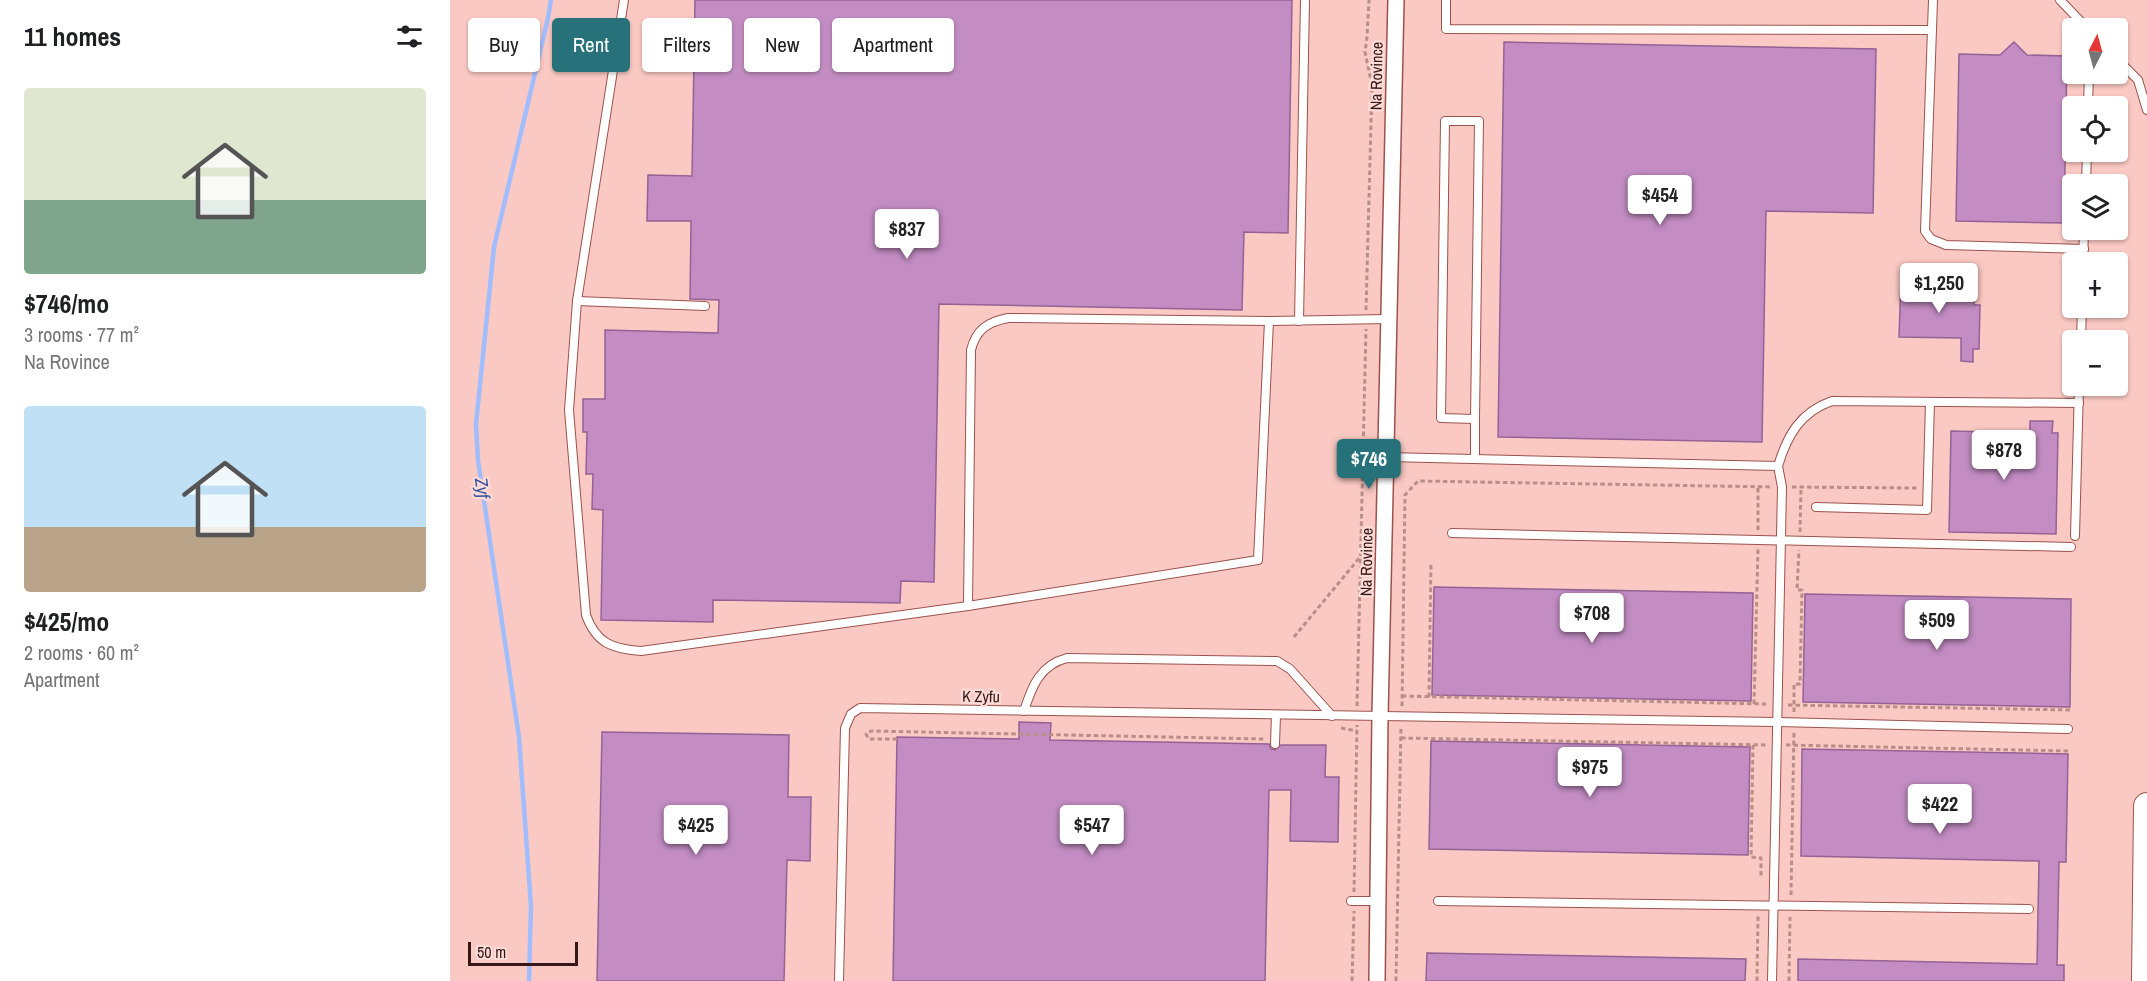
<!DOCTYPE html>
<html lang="en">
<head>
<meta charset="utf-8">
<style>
	body { margin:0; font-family:"Archivo Narrow",sans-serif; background:#f6f6f6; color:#202124; height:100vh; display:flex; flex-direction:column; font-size:22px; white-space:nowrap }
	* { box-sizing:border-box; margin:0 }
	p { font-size:20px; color:#757577 }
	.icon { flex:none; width:33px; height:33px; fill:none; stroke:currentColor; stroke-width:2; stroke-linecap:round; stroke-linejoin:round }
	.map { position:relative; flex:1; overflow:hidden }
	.panel { display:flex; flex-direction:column; background:#fff; width:450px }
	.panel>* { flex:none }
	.banner { position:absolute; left:18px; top:18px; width:570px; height:54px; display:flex; gap:12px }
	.needle { width:39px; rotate:6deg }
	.buttons { position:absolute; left:1612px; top:18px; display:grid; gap:12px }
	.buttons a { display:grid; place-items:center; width:66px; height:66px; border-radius:6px; background:#fff; box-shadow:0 2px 4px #0004; font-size:30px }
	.scale { position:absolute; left:18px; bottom:15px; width:110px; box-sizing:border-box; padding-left:6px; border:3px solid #351715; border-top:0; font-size:16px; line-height:21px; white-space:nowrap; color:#351715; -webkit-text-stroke:4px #fddbd7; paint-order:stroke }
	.price { position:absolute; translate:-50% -51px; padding:0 14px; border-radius:6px; background:#fff; color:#222; font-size:20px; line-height:39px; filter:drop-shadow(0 2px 3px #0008) }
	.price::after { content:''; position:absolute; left:50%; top:36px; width:18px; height:14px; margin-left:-9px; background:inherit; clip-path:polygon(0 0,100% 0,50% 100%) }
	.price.on { background:#27717a; color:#fff }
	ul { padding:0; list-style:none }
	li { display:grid; align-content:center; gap:12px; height:318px; padding:0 24px }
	li span { display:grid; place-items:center; height:186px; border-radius:6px; color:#555 }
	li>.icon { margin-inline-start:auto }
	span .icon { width:108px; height:108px; fill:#fffc; stroke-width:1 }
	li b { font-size:26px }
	h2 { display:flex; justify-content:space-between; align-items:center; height:72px; padding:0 24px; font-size:26px }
	.chip { padding:0 21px; border-radius:6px; background:#fff; box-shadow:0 2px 4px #0004; font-size:21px; line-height:54px }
	.chip.on { background:#27717a; color:#fff }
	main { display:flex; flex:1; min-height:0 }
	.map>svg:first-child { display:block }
</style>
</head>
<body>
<main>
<section class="panel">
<h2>11 homes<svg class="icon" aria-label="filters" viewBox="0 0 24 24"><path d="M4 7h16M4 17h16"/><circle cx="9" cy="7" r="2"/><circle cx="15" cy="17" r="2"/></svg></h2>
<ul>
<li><span style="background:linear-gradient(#dfe7d0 60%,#7fa58c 0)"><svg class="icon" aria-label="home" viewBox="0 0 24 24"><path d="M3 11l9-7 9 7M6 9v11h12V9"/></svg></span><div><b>$746/mo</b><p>3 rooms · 77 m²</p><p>Na Rovince</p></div></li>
<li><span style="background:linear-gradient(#bfe0f5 65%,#b9a48a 0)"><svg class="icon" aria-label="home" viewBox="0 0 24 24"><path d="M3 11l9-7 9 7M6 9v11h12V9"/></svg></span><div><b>$425/mo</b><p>2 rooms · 60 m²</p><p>Apartment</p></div></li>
</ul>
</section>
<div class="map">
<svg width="1697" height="981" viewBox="0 0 1697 981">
	<rect width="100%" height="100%" fill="#fbc9c3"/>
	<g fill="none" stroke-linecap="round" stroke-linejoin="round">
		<polyline stroke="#a1bdfe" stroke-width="4.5" points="79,981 81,906 69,737 28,460 26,424 44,247 98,18 101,0"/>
	</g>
	<g fill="#c38dc3" stroke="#956295" stroke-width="1.5">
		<polygon points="245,0 842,0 838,233 794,232 792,310 489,304 484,582 451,581 450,603 263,600 263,622 151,620 153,510 142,509 143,474 136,474 137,432 133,432 133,399 155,399 155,330 268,333 269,300 240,299 241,221 197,221 198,175 242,176"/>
		<polygon points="1054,42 1426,49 1423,213 1316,211 1312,442 1048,437"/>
		<polygon points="1564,42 1577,55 1617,56 1614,223 1506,221 1509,54 1550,55"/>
		<polygon points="1451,279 1490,280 1490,291 1524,292 1524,305 1530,305 1529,349 1523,349 1523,362 1511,361 1511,338 1449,337"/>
		<polygon points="1580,421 1603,421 1602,433 1608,433 1606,534 1499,532 1501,431 1580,433"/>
		<polygon points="984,587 1303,593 1301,701 982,695"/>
		<polygon points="1355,594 1621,599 1620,707 1353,702"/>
		<polygon points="569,722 601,723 600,740 819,744 821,749 825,750 831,745 876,745 875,777 889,777 888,842 840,841 841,790 819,790 815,981 443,981 447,737 569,739"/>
		<polygon points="152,732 339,735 338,797 361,797 360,861 337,860 334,981 147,981"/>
		<polygon points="981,741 1300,747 1298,855 979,849"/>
		<polygon points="1352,749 1618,754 1616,862 1609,862 1607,965 1614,965 1614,981 1348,981 1348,959 1587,964 1589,861 1351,856"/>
		<polygon points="977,953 1296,959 1295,981 976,981"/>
	</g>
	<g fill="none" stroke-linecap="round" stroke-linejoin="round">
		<defs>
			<g id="service">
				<path d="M174,0L127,301L119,410L136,615C146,643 162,649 191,651L518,606L808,560L819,321"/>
				<polyline points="996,0 996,29 1482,30"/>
				<polyline points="1483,0 1475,231 1481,239 1496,245 1634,249"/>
				<polyline points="1610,0 1637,28"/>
				<polyline points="1668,60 1688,80 1697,110"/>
				<polyline points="1638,106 1639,74"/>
				<polyline points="1636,184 1637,152"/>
				<polyline points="1633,262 1634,230"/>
				<polyline points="127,301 255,306"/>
				<polyline points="849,321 855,0"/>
				<polyline points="1631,340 1632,308"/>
				<path d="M937,457L1328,466C1337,436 1350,412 1382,401L1629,403"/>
				<polyline points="1025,459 1025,419 1029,121 995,121 991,418 1025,419"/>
				<polyline points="1366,507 1477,510 1480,402"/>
				<polyline points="1002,533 1621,547"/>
				<polyline points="1625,536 1629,386"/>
				<path d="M518,606L521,350C526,330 537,322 558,318L819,321L939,319"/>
				<path d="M574,711C582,686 590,665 617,658L827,661L840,669L882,716"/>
				<polyline points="825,744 826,715"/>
				<polyline points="901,901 928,901"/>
				<polyline points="988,901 1579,909"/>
				<polyline points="389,981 395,728 401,714 410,708 1327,722 1618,729"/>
				<polyline points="1322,981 1332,487 1328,466"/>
			</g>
			<polyline id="minor" points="927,981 930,716 946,0"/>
			<polyline id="motorway" points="1695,981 1697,806"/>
		</defs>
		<use href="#service" stroke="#9a534c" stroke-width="10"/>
		<use href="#minor" stroke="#9a534c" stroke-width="18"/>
		<use href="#motorway" stroke="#9a534c" stroke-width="28"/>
		<g stroke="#b98e89" stroke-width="3" stroke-dasharray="4.5 3" stroke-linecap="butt">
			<polyline points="916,310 922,85 915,52 917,37 919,0"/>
			<polyline points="1342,487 1467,488"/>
			<polyline points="1308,530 1308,487"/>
			<polyline points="1350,532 1351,487"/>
			<polyline points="844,637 911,556"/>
			<polyline points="952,696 1316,704"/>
			<polyline points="979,697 981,562"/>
			<polyline points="1304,704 1308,548"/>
			<polyline points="1338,705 1620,710"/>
			<polyline points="907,706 916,329"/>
			<polyline points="952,706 955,495 968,481 1323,487"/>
			<polyline points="1344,712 1344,684 1350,684 1352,590 1347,590 1349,550"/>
			<polyline points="891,728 907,731"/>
			<polyline points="951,738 1318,745"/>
			<polyline points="447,739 419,739 416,734 421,731 814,739"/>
			<polyline points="1303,745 1301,857 1311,858 1311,876"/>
			<polyline points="1336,745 1618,751"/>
			<polyline points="904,892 907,725"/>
			<polyline points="1341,895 1344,731"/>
			<polyline points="902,981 904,911"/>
			<polyline points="946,981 951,727"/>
			<polyline points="1307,981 1308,915"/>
			<polyline points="1339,981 1340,917"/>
		</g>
		<use href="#service" stroke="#fff" stroke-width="8"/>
		<use href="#minor" stroke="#fff" stroke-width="15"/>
		<use href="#motorway" stroke="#fff" stroke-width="26"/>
	</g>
	<g text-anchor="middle" stroke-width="4.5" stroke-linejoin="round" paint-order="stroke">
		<g font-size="16" fill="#351715" stroke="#fddbd7">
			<text transform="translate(926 76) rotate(-89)" y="6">Na Rovince</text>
			<text transform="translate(916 562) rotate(-89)" y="6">Na Rovince</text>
			<text transform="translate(531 696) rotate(1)" y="6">K Zyfu</text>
		</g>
		<g font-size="18" font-style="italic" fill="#35509c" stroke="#fddbd7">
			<text transform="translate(32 488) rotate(82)" y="6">Zyf</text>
		</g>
	</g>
</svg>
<div class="buttons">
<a><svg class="needle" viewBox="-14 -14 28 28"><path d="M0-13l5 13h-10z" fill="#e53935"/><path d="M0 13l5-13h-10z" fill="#757577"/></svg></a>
<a><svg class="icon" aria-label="locate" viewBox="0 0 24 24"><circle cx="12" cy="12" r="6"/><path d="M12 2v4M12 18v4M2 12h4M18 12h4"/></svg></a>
<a><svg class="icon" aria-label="layers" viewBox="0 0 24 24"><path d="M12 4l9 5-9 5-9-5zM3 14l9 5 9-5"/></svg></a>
<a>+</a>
<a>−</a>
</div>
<div class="scale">50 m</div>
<b class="price" style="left:1210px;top:226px">$454</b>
<b class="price" style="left:457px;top:260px">$837</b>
<b class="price" style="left:1489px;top:314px">$1,250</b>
<b class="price" style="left:1554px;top:481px">$878</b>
<b class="price on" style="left:919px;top:490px">$746</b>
<b class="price" style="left:1142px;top:644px">$708</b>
<b class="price" style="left:1487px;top:651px">$509</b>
<b class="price" style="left:1140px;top:798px">$975</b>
<b class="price" style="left:1490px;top:835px">$422</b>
<b class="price" style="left:246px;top:856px">$425</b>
<b class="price" style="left:642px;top:856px">$547</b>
<div class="banner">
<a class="chip">Buy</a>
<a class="chip on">Rent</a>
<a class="chip">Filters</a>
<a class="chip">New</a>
<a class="chip">Apartment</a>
</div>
</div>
</main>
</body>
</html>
